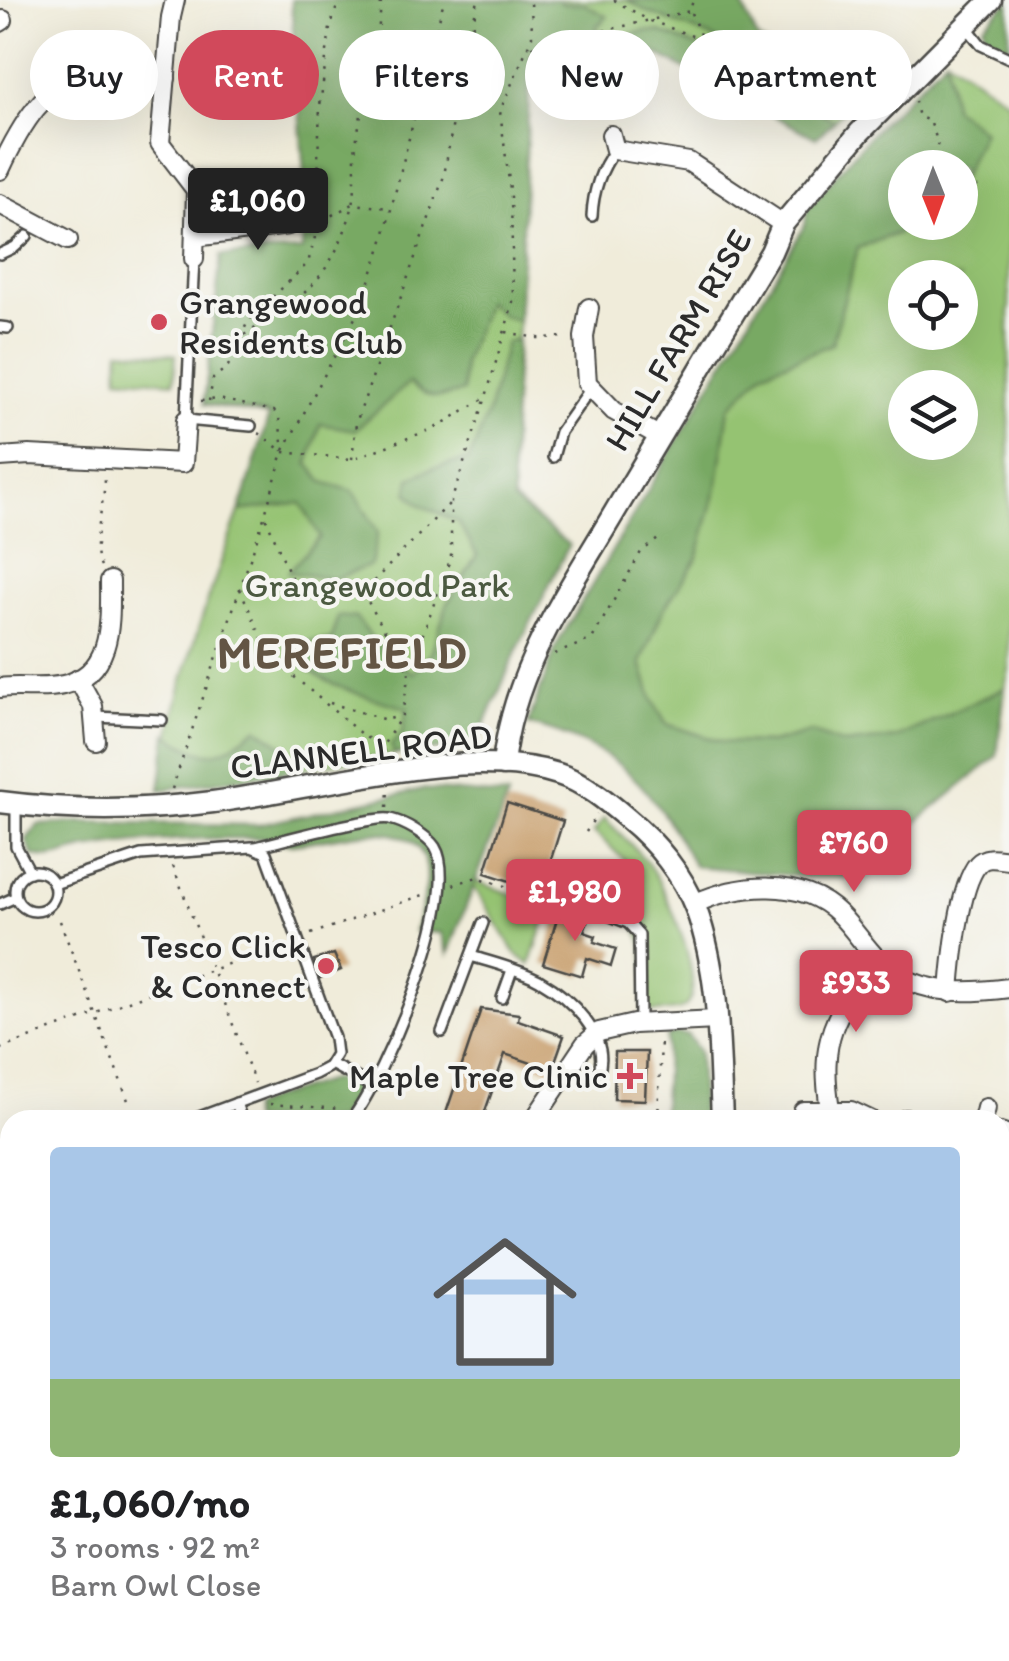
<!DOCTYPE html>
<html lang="en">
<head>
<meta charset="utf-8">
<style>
	body { margin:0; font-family:Itim,sans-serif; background:#f6f6f6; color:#202124; height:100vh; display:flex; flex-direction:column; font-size:38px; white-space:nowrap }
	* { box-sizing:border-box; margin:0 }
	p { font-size:32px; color:#757577 }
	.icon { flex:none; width:55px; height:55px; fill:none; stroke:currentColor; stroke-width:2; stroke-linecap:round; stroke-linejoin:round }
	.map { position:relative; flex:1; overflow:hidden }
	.drawer { position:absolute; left:0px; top:1110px; width:1010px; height:552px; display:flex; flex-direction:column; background:#fff; border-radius:30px 30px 0 0; box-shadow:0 10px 40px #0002 }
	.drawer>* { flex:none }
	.top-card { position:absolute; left:30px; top:30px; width:950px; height:90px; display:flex; gap:20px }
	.needle { width:65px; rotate:179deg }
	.buttons { position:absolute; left:888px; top:150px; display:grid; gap:20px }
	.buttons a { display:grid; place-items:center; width:90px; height:90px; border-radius:50%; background:#fff; box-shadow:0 10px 40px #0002; font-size:50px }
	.price { position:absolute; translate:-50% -85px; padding:0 22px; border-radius:10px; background:#d1495b; color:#fff; font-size:32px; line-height:65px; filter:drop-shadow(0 2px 5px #0008) }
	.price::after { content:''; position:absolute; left:50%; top:60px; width:30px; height:22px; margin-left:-15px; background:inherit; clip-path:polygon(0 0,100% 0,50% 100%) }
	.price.current { background:#222; color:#fff }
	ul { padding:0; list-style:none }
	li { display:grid; align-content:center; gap:20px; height:530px; padding:0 50px }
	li+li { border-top:2px solid #e0e0e0 }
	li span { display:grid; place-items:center; height:310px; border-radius:10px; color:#555 }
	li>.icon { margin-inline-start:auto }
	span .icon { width:180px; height:180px; fill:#fffc; stroke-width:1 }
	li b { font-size:42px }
	.pill { padding:0 35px; border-radius:45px; background:#fff; box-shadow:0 10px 40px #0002; font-size:35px; line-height:90px }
	.pill.current { background:#d1495b; color:#fff }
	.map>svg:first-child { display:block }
</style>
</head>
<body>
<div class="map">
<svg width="1009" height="1661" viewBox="0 0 1009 1661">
	<rect width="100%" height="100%" fill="#f6f6f2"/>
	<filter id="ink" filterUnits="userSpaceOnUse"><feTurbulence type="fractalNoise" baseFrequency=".01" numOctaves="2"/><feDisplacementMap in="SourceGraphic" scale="20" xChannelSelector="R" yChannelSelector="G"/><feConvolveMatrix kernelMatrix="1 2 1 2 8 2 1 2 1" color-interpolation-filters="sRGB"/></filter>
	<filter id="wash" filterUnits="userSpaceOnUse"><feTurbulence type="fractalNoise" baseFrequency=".0048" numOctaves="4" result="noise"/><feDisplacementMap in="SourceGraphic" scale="40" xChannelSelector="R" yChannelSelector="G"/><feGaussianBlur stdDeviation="2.25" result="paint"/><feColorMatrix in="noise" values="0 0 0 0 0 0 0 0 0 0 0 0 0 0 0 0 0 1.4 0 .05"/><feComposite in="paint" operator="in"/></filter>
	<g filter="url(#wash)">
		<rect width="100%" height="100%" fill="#f0ecda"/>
		<g fill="#95c372" stroke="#60774e" stroke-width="2.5" fill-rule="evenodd">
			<path d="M291,0H740L758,40L863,91L816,138L634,42L531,53L511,467L513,500L569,545L516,652L475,747L411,752L160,790C175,673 223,562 260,451L269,416L204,404L221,256L302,250L304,173Z"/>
			<path d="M946,58L1009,102V669L1005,688L896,738L844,744L811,732L771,743L722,742L667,724L652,699L641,662L663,610L697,559L729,408L764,371L832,344L858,248L924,223L960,222V181L983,131L952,107ZM905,278H960V332H905ZM905,388H960V442H905Z"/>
			<polygon points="120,350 176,355 174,382 118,377"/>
			<path d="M604,818C620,833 635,847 648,864C664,884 712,990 683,1008C673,1013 656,1011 645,1012C643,979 652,932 621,911L634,869L594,832Z"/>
			<polygon points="475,881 549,908 530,965 516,954 476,890 471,889"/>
			<polygon points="1000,1261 1009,1262 1009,1661 384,1661 378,1653 1000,1652"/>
			<polygon points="10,1526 10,1570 0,1590 0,1559"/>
		</g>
		<g fill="#78a964" stroke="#526a48" stroke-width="2.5">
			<path d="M291,0H558L563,4H585L607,17L596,27L603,40L645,31L660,32L757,70L834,121L816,138L634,42L531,53L518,321L503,316L487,302L463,363V391C438,400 429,400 409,383L355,430L320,424L308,464L323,482L353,491L378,532L371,565L334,579L288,572L320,537L301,503L240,511L269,415L204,404L221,256L302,250L304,173Z"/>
			<polygon points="627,0 740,0 758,40 863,91 844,110 752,54 648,12"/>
			<polygon points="1009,1 1009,47 987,37 983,26"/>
			<path d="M946,58L953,107L983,131L960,181V168H905V222L924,223L858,248L832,344L764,371L729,408L718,483L697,559L663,610L641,662L652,699L666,724L722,742L771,743L811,732L844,744L896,738L1005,688L997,756L850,877H807L694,866C649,784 622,749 528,724L557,644L805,225L807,209L870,135Z"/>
			<path d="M517,339L511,467L513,501L569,545L516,652L475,747L395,754L391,746L403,731L407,708C365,697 309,683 285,645L332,639L338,616L356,618L385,654L413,673L431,653L447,605L477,555L458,522L419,504L408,493L410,478L433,468L469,460L489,410L506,342Z"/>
			<path d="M257,728L284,746L304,769L160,790L167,734C210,763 218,757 257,728Z"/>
			<path d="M424,789L508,796L448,954L441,933L415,931C419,914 427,894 427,877C427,805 328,843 290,844C282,844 274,841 267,838C205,838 146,839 85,849C64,853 53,862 32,855L26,840L38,825L80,822L258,825Z"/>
			<polygon points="676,1033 688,1035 699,1051 702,1120 662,1120 667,1036"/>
			<polygon points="333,1079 359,1086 338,1120 251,1120 251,1108 272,1098"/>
			<path d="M5,1228L10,1229V1328H0V1287L4,1286C11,1273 10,1263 0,1253V1234Z"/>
			<polygon points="1000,1261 1009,1262 1009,1380 1000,1379"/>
			<polygon points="551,1652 556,1661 383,1661 377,1653"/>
			<polygon points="646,1653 646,1652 969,1653 967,1661 647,1661"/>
		</g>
		<g id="blocks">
			<g fill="#caa373">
				<polygon points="507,803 563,821 541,891 485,873"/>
				<polygon points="561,906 589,916 584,932 596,936 594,942 616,949 611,966 587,958 582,976 543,964"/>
				<polygon points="334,954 341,970 320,978 314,960"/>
				<polygon points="481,1009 519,1014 518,1020 564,1036 552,1070 505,1054 482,1120 457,1120 445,1116"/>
				<polygon points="615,1052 647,1052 645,1100 614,1099"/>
			</g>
		</g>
	</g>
	<g filter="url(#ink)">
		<use href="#blocks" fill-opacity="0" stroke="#494845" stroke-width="2.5"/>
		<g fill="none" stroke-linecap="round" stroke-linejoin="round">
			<defs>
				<g id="service">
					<polyline points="967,27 981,45 1009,58"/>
					<path d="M592,216C593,192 600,170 615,150"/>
					<polyline points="0,254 15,247 27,236"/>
					<polyline points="194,259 186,420 251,426"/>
					<polyline points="0,327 8,328"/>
					<polyline points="553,457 560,432 591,388"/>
					<polyline points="95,717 162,720"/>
					<polyline points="16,804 16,846 30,872"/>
					<path d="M255,847C277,842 375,815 390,819C404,822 427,835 435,847C464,894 383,1079 351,1120"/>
					<circle cx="35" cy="891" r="20"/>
					<polyline points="54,884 141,855 252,847 266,853 334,1038 336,1054 328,1067 315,1074 191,1120"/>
					<polyline points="565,898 628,923 639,935 640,1023"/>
					<polyline points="0,904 16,897"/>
					<path d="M471,956C493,963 519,969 539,980C569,997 612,1037 598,1074"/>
					<polyline points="502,998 512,970"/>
					<polyline points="442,1032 483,923"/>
					<polyline points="331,1064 373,1087"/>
					<polyline points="236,1103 242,1120"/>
					<polyline points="10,1144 10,1155"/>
					<polyline points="0,1211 10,1206"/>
				</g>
				<g id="minor">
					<polyline points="175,0 171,17 160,143 196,190 194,259"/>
					<polyline points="0,22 3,20"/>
					<polyline points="611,135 615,150 689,162 783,224"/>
					<path d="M0,170C19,129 45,79 95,73C118,70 143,76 166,78"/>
					<polyline points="0,204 68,240"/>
					<polyline points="195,237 288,225"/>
					<polyline points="589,308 584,337 587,383 614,411 659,436"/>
					<polyline points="0,457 29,455 183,463 186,420"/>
					<polyline points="78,679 93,706 96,741"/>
					<path d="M0,688C20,685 43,690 63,685C114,674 110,621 110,581"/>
					<path d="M694,904C737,884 802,877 839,914C859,934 872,960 897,975C932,995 970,993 1009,988"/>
					<path d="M950,992C952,963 959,886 978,864C986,855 998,859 1009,860"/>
					<path d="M830,1109C819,1040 833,1013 878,961"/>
					<polyline points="803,1111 851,1111 870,1120"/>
					<polyline points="534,1120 585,1044 599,1032 634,1024 717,1020"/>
					<polyline points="904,1120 906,1119"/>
					<polyline points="983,1120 986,1108"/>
					<polyline points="1000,1132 1009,1135"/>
				</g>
				<g id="tertiary">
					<path d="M503,765C512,670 570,588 617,508C668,422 719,337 771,252L783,224L860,132L991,0"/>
					<path d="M0,802C69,811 143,811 213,802C312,790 465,744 558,774C584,782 608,802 628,819C656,842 683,875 696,909C720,975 719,1051 722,1120"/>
					<polyline points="1000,1247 1009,1248"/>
				</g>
				<polyline id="primary" points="0,1622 10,1606"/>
				<g id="trunk">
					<polyline points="0,1347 10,1347"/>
					<polyline points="0,1396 10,1404"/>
					<polyline points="327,1652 333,1661"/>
					<polyline points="359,1652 366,1661"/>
				</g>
			</defs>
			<use href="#service" stroke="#494845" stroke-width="14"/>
			<use href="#minor" stroke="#494845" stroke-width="22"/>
			<use href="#tertiary" stroke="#494845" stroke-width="25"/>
			<use href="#primary" stroke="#494845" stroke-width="30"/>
			<use href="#trunk" stroke="#494845" stroke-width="32"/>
			<g stroke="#494845" stroke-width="2.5" stroke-dasharray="2.5 8" stroke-linecap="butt">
				<polyline points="614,0 648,20 748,56 847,119"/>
				<polyline points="691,13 701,37"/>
				<polyline points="532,47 690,11 693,0"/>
				<polyline points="915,101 919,117 930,121 938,143 931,164 945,168"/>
				<polyline points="960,174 978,187"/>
				<polyline points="302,224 319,222 353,204 389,208"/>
				<polyline points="506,332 536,338 568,337"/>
				<path d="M244,335C301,301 331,279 351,212C358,191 353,166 356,144C363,95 379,49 381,0"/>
				<polyline points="201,401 219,399 274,411 279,417 283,451"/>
				<polyline points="209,401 213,379 228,366 248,321 308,263 322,211 318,160 320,106 330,28 339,0"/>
				<polyline points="259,433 283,452 352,459 435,428 485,398"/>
				<polyline points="352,459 356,423 444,176 458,92 478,0"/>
				<polyline points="266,518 293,582 330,596 363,592 450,503"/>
				<path d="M101,566C90,546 105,503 105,477"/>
				<polyline points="240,589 270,656 361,734 381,747"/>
				<polyline points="363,593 407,669"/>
				<polyline points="555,654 592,639 641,552 658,539"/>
				<polyline points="330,703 386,720 399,716"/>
				<polyline points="384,752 382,747 402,715 409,672 451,557 451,502 486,397 513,302 511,197 500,111 532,37 531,0"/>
				<polyline points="172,789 265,515 283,452 363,303 384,237 444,0"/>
				<polyline points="387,807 388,790"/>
				<polyline points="586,832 597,814"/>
				<polyline points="173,866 255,1083"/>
				<polyline points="453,885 477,877 554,902"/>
				<polyline points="60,921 129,1103"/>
				<polyline points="311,934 426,894"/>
				<polyline points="0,1049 284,943"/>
				<polyline points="270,1104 341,1109"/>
				<polyline points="658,1120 661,1039"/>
				<polyline points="3,1198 6,1166"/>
				<polyline points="1000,1270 1009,1271"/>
				<polyline points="1000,1338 1009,1338"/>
				<polyline points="1000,1368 1009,1368"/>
				<polyline points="0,1439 10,1439"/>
				<polyline points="1000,1455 1009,1454"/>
				<polyline points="0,1464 10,1466"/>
				<polyline points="0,1551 10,1518"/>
				<polyline points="1000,1584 1009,1576"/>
				<polyline points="210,1652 217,1661"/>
				<polyline points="802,1652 822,1661"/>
				<polyline points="3,1661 10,1645"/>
				<polyline points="771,1661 773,1652"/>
			</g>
			<use href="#service" stroke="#fff" stroke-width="9"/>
			<use href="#minor" stroke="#fff" stroke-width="18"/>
			<use href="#tertiary" stroke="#fff" stroke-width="20"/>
			<use href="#primary" stroke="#edc569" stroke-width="25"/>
			<use href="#trunk" stroke="#edc569" stroke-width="28"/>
			<defs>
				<polyline id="rail" points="1000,1611 1009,1606"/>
			</defs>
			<use href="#rail" stroke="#2b2b2b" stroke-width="9"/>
			<use href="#rail" stroke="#f6f6f2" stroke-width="5" stroke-dasharray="15" stroke-linecap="butt"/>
		</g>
	</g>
	<g fill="#d1495b" stroke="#f6f6f2" stroke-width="4">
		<circle cx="159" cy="322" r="10"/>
		<circle cx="326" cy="966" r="10"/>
		<path d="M625 1061h10v10h10v10h-10v10h-10v-10h-10v-10h10z"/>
	</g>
	<g text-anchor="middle" stroke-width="8" stroke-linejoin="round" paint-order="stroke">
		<g font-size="35" fill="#2b2b2b" stroke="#f6f6f2" text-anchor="end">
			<text x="179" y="314" text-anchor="start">Grangewood<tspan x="179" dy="40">Residents Club</tspan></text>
			<text x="306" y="958">Tesco Click<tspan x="306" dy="40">&amp; Connect</tspan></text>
			<text x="608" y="1088">Maple Tree Clinic</text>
		</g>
		<g font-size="35" fill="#2b2b2b" stroke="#f6f6f2">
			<text transform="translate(678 340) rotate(-59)" y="12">HILL FARM RISE</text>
			<text transform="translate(361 751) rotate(-7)" y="12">CLANNELL ROAD</text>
		</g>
		<g font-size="35" fill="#4b5940" stroke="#f6f6f2">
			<text x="377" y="597">Grangewood Park</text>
		</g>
		<g font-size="45" font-weight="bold" letter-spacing="2.5" fill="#635544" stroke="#f6f6f2">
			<text x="343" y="668">MEREFIELD</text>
		</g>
	</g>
</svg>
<div class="buttons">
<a><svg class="needle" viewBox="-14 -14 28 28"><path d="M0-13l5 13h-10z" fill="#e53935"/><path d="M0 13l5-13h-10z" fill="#757577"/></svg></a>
<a><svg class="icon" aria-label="locate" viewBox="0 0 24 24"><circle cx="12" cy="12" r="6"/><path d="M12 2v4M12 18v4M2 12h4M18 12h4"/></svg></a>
<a><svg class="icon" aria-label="layers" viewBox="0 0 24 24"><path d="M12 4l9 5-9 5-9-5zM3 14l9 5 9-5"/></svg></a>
</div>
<b class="price current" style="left:258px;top:253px">£1,060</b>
<b class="price" style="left:854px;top:895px">£760</b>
<b class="price" style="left:575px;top:944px">£1,980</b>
<b class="price" style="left:856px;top:1035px">£933</b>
<div class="top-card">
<a class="pill">Buy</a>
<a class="pill current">Rent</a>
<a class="pill">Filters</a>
<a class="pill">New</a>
<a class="pill">Apartment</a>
</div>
<section class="drawer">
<ul>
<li><span style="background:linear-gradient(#a9c7e8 75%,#8fb573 0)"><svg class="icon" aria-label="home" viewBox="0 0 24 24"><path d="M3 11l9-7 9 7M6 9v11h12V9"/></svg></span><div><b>£1,060/mo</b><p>3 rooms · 92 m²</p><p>Barn Owl Close</p></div></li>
</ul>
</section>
</div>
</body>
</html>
